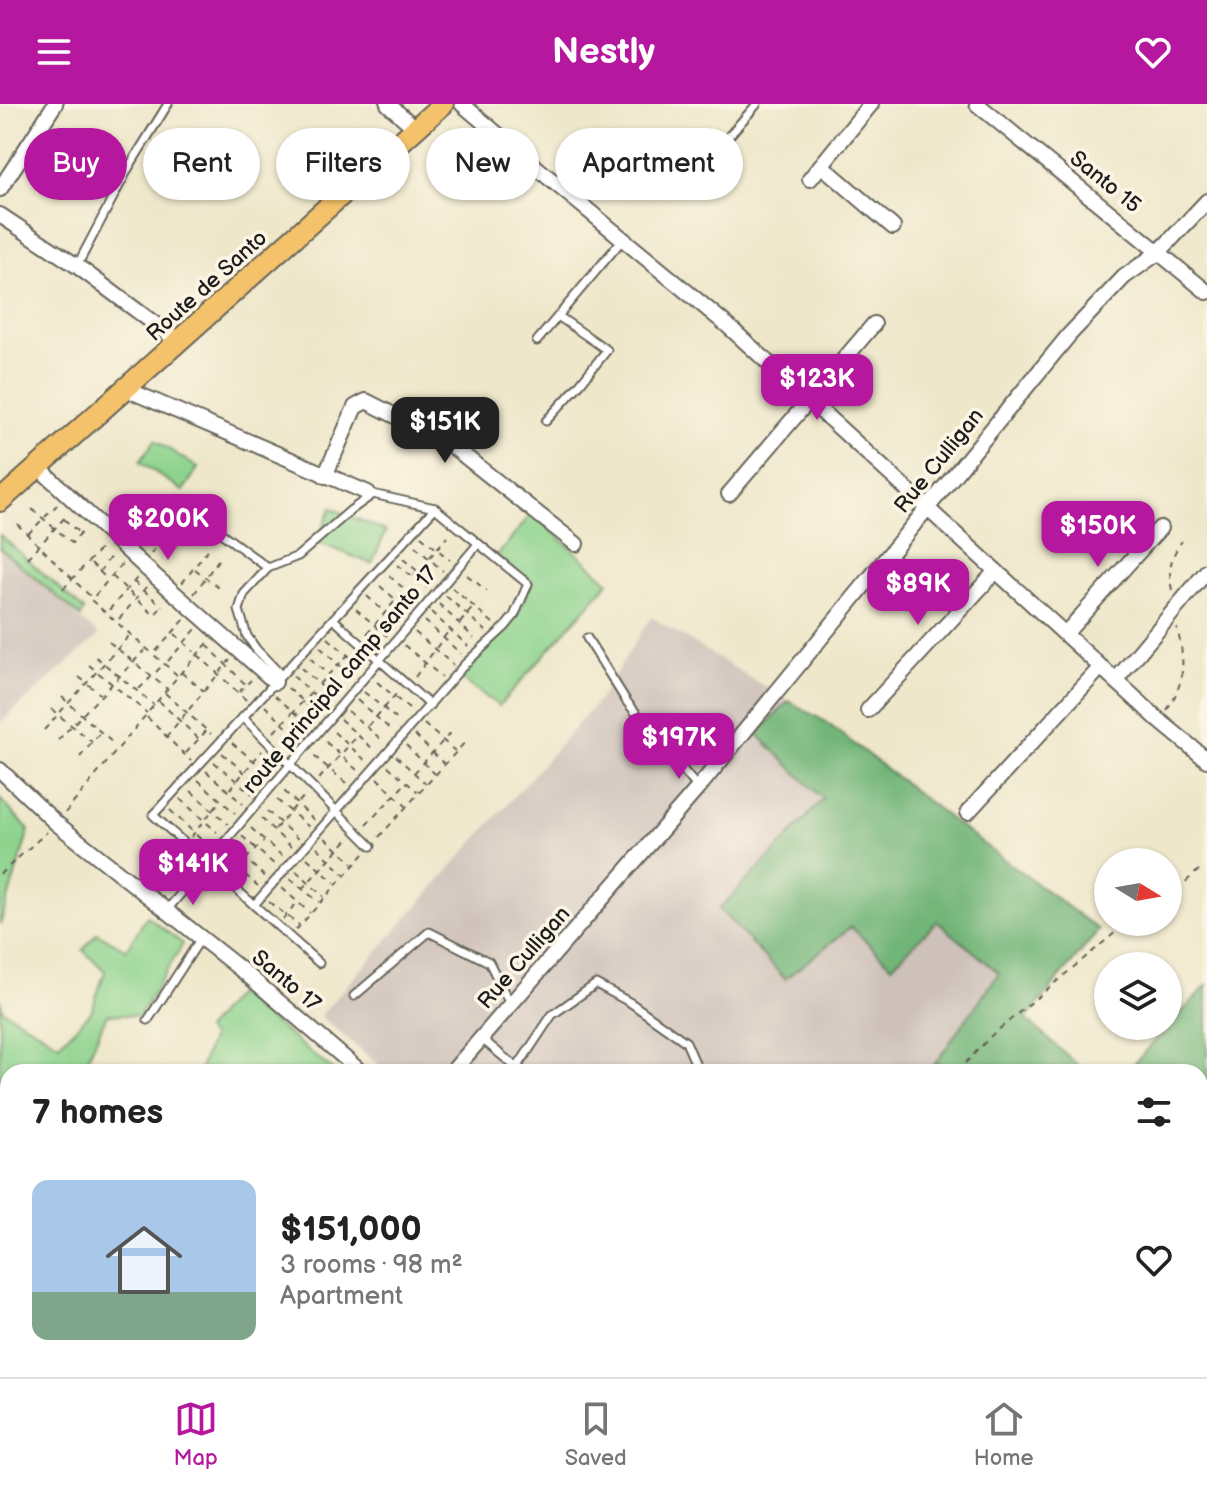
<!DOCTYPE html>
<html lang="en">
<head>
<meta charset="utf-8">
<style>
	body { margin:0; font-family:"Balsamiq Sans",sans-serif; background:#f6f6f6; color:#222; height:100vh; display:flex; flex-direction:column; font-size:30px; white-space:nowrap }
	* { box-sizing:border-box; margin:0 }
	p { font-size:26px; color:#767676 }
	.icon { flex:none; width:44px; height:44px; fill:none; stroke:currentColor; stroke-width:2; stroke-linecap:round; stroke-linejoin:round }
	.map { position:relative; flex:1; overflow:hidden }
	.details { position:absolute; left:0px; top:960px; width:1208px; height:314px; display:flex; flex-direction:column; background:#fff; border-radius:24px 24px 0 0; box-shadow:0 2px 6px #0004 }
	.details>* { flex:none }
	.banner { position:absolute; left:24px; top:24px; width:800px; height:72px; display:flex; gap:16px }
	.needle { width:52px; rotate:101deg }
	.controls { position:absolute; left:1094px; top:744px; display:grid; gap:16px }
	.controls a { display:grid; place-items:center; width:88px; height:88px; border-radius:50%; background:#fff; box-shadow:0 2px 6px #0004; font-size:40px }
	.price { position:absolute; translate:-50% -68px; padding:0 18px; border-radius:16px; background:#b5179e; color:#fff; font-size:26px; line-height:52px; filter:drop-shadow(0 2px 4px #0008) }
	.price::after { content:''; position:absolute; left:50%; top:48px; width:24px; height:18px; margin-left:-12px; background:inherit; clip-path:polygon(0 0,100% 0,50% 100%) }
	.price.selected { background:#222; color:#fff }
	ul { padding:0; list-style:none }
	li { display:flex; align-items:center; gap:24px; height:200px; padding:0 32px }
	li span { display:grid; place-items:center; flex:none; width:224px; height:160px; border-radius:16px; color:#555 }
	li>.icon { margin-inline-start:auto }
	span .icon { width:96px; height:96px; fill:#fffc; stroke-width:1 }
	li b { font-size:34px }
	h2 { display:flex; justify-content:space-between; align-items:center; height:96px; padding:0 32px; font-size:34px }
	.chip { padding:0 28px; border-radius:36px; background:#fff; box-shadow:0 2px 6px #0004; font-size:28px; line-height:72px }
	.chip.selected { background:#b5179e; color:#fff }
	header { display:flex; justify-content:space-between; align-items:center; height:104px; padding:0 32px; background:#b5179e; color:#fff; font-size:36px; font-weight:700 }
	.dock { display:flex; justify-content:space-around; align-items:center; height:112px; border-top:2px solid #e0e0e0; background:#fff; font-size:22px; color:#767676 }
	.dock a { display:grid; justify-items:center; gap:4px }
	.dock .selected { color:#b5179e }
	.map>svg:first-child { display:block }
</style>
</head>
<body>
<header><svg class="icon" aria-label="menu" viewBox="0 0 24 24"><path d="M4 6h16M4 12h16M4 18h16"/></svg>Nestly<svg class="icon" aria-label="heart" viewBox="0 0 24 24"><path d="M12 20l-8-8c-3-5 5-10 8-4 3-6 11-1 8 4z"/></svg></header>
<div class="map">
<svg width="1207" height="1273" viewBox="0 0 1207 1273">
	<rect width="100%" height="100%" fill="#fcf5e5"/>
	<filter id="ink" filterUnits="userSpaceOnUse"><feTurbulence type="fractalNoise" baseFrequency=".0125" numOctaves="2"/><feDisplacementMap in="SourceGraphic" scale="16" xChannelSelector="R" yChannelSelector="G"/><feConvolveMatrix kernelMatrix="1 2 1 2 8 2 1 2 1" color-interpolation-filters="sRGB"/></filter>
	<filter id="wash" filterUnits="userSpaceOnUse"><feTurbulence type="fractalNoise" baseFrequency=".006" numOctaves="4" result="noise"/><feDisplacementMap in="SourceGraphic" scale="32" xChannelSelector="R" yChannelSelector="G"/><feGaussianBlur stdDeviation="1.8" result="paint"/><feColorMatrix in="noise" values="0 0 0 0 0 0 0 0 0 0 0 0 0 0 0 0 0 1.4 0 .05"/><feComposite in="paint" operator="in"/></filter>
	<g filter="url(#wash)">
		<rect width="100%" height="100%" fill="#eee7ca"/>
		<g fill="#cec1ba">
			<polygon points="0,445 99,531 0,619"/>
			<polygon points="651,513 789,597 758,630 823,695 779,744 784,875 851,823 892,862 937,816 999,869 929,968 387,968 320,912 599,596"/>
			<polygon points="583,1266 995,1266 988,1273 576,1273"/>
		</g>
		<g fill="#8dd38d" stroke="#547854" stroke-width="2">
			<polygon points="155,336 198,364 183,387 140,358"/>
			<polygon points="331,404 386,427 372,460 317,438"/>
			<path d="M532,409L609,478L499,602L458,573C473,551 500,537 515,514C522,504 526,491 531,480L497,452Z"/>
			<polygon points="0,431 84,506 81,513 0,444"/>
			<polygon points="0,695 29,726 0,821"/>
			<polygon points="147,812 183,840 139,912 107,910 82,968 8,968 8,992 0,1002 0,896 3,906 59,940 91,908 105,867 83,846 97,829 126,846"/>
			<polygon points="237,889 335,968 199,968 212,933 205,926"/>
		</g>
		<g fill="#72b578" stroke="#47684a" stroke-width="2">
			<polygon points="789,597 826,618 963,725 1099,826 1026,915 1086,968 929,968 999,869 937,817 892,862 851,823 785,875 719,805 779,744 823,695 757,630"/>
			<polygon points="1207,881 1207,1273 988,1273 995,1266 1200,1266 1200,968 1126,968"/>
		</g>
	</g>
	<g filter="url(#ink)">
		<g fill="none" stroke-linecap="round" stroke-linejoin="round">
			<defs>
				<g id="lane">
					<polyline points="707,57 757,0"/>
					<polyline points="77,162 129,63 168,0"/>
					<polyline points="537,237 623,135"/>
					<polyline points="546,317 580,280 607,246 558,212"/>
					<polyline points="177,396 268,464 298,452 351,406 372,391"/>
					<polyline points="268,464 244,490 239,506 247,532 256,545 281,571"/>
					<polyline points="333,515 430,601"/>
					<polyline points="587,534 627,598 698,684"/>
					<polyline points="243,613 371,742"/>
					<polyline points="254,801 465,560 505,523 514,512 528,480 435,404 368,389"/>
					<polyline points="166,807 478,440"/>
					<polyline points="319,859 153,711 435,404"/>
					<polyline points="354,892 429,828 489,858 510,900"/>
					<polyline points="148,916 201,834"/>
					<polyline points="482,935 517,964"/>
					<polyline points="514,968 552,911 596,880 631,899 686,938 699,968"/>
				</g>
				<g id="street">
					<polyline points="388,0 415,24"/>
					<polyline points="462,0 549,74 727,221 1160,617 1207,656"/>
					<polyline points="977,0 1207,188"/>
					<polyline points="821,61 893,123"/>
					<polyline points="810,75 871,0"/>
					<polyline points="0,85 55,0"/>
					<polyline points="0,111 77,162 179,238"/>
					<polyline points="126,285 368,389"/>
					<polyline points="38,363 146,464 275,578"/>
					<polyline points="325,372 355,303 366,297 447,338 576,440"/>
					<polyline points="729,390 874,220"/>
					<polyline points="1065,530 1160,424"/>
					<polyline points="1116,576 1207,467"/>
					<polyline points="868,606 996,467"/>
					<polyline points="0,666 56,719 244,868 361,968"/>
					<polyline points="968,708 1101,563"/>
					<polyline points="452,968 698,684 1069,231 1124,173 1159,148 1207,97"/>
					<polyline points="0,1235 8,1240"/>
					<polyline points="49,1266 60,1273"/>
					<polyline points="721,1266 730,1273"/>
					<polyline points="206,1273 211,1266"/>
					<polyline points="320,1273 327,1266"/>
					<polyline points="497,1273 504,1266"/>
				</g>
				<polyline id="primary" points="0,397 443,0"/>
			</defs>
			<use href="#lane" stroke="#666359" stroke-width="11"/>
			<use href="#street" stroke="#666359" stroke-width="18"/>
			<use href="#primary" stroke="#666359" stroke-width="24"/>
			<g stroke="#666359" stroke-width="2" stroke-dasharray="6 6" stroke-linecap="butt">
				<polyline points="127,402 161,434"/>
				<polyline points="32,405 72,439 84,425"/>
				<polyline points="64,415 79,429"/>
				<polyline points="17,420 91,493"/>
				<polyline points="28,430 57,401"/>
				<polyline points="129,430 157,392"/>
				<polyline points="421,432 450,456"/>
				<polyline points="139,438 164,399"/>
				<polyline points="415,442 443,467"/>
				<polyline points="151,450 179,413"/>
				<polyline points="28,454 68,410"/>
				<polyline points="403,455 432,479"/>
				<polyline points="91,459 107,475"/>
				<polyline points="122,460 91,496 177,571"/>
				<polyline points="397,461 427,484"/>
				<polyline points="195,465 219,484"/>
				<polyline points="99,468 112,451"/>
				<polyline points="467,471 487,487"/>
				<polyline points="112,472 154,511 164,501"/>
				<polyline points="389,472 418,496"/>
				<polyline points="414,472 447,433"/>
				<polyline points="134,478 162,502"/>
				<polyline points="182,479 211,442"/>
				<polyline points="380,482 409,507"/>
				<polyline points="452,484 493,519"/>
				<polyline points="63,485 102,443"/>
				<path d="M1172,486C1168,467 1170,453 1182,437"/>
				<polyline points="194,490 221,452"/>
				<polyline points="367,492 397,520"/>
				<polyline points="446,492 486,527"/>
				<polyline points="439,500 474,534"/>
				<polyline points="356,505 387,532"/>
				<polyline points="109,506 137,474"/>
				<polyline points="431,508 468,542"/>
				<polyline points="119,515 147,482"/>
				<polyline points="425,517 461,550"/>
				<polyline points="460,519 474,502"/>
				<polyline points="415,528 453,561"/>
				<polyline points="175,530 194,548"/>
				<polyline points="367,530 405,485"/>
				<polyline points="328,534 359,561"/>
				<polyline points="109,538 167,585"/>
				<polyline points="207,541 246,581"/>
				<polyline points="404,541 442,573"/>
				<polyline points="320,543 350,572"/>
				<polyline points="156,547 185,515"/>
				<polyline points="198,551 246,596"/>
				<polyline points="96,553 154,601"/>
				<polyline points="310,554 343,585"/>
				<polyline points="168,557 196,525"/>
				<polyline points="89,561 147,609"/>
				<polyline points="301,564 335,594"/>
				<polyline points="182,569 204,587"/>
				<polyline points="293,572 327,602"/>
				<polyline points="79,573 100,590"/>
				<polyline points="415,573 450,525"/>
				<polyline points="377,578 409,605"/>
				<polyline points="319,580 351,548"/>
				<polyline points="288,584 319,611"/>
				<polyline points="139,585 163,561"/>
				<polyline points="239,588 251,576"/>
				<polyline points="364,588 399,617"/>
				<polyline points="165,589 211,630"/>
				<polyline points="275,592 310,621"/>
				<polyline points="62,593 115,641"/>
				<polyline points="357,596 391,626"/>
				<polyline points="159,597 199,635"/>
				<polyline points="265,602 298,634"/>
				<polyline points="51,605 92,638"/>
				<path d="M1167,606C1186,577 1185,556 1177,524"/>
				<polyline points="348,607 382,636"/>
				<polyline points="147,613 191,657"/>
				<polyline points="340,615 374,646"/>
				<polyline points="424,620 455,647"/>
				<polyline points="368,622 398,588"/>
				<polyline points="44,626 129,532"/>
				<polyline points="274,628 311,589"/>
				<polyline points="334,628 365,656"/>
				<polyline points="415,631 444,660"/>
				<polyline points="166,633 230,556"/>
				<polyline points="58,636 145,546"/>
				<polyline points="326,638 357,666"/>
				<polyline points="232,639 270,670"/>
				<polyline points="406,641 435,670"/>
				<polyline points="186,649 206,627"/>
				<polyline points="222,649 260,682"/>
				<polyline points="314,652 346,679"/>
				<polyline points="396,652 426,680"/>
				<polyline points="80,653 99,630"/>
				<polyline points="214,658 252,690"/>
				<polyline points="388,662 418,688"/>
				<polyline points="206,667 243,700"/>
				<polyline points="414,669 453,626"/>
				<polyline points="377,674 406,702"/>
				<polyline points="319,675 358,631"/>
				<polyline points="198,676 235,709"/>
				<polyline points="230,685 262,647"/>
				<polyline points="191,687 228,720"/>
				<polyline points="284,687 314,716"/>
				<polyline points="180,695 217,728"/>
				<polyline points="277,696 309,723"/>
				<polyline points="170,706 209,743"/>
				<polyline points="267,707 298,735"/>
				<polyline points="65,709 178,572 208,539"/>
				<polyline points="261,714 291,743"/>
				<polyline points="366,721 407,678"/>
				<polyline points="251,724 282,752"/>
				<polyline points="275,725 305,691"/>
				<polyline points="242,732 276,762"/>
				<polyline points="191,733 220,697"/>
				<polyline points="379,733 467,636"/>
				<polyline points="325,734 353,759"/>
				<polyline points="317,743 344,770"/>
				<polyline points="234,744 264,772"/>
				<polyline points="307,754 335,779"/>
				<polyline points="227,755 258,782"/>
				<polyline points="237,764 264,737"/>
				<polyline points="296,767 324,793"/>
				<polyline points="0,770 47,728"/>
				<polyline points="290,775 319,798"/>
				<polyline points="282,784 310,809"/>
				<polyline points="302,785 350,733"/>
				<polyline points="1168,794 1203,762"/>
				<polyline points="269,798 299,821"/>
				<polyline points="283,815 297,798"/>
				<polyline points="296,826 364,750"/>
				<polyline points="957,968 992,931 1128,818"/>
			</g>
			<use href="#lane" stroke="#fff" stroke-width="7"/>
			<use href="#street" stroke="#fff" stroke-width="14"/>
			<use href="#primary" stroke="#f4c26a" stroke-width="20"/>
		</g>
	</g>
	<g text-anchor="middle" stroke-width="7" stroke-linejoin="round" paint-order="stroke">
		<g font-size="22" fill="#1c1c1c" stroke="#fcf5e5">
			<text transform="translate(1106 77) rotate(39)" y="8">Santo 15</text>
			<text transform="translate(206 181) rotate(-42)" y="8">Route de Santo</text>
			<text transform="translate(938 356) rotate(-51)" y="8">Rue Culligan</text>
			<text transform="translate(339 575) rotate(-50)" y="8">route principal camp santo 17</text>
			<text transform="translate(523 853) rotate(-49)" y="8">Rue Culligan</text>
			<text transform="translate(287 876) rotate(40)" y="8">Santo 17</text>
		</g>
	</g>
</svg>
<div class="controls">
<a><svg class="needle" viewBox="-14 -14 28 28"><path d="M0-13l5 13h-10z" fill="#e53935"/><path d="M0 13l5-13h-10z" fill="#767676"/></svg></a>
<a><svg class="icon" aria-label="layers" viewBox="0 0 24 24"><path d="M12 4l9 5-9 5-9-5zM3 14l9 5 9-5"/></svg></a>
</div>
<b class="price" style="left:817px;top:318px">$123K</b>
<b class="price selected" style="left:445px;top:361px">$151K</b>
<b class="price" style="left:168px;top:458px">$200K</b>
<b class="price" style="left:1098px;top:465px">$150K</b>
<b class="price" style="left:918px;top:523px">$89K</b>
<b class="price" style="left:679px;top:677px">$197K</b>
<b class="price" style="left:193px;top:803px">$141K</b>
<div class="banner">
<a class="chip selected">Buy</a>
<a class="chip">Rent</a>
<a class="chip">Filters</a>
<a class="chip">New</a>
<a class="chip">Apartment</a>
</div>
<section class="details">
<h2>7 homes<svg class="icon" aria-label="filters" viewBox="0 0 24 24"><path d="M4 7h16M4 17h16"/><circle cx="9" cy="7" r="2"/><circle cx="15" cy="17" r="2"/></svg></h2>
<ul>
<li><span style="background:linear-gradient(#a9c7e8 70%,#7fa58c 0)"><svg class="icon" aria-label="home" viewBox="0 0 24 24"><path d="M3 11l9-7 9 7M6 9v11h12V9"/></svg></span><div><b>$151,000</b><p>3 rooms · 98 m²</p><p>Apartment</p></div><svg class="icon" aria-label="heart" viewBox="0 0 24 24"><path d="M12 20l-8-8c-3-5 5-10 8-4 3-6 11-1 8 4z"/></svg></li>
</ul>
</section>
</div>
<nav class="dock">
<a class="selected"><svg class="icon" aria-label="map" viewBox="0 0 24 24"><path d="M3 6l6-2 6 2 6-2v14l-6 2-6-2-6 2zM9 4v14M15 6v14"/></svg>Map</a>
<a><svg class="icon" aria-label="saved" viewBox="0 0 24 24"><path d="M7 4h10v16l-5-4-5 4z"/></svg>Saved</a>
<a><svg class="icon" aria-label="home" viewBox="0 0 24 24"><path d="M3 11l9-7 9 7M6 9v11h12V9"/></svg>Home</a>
</nav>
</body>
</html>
